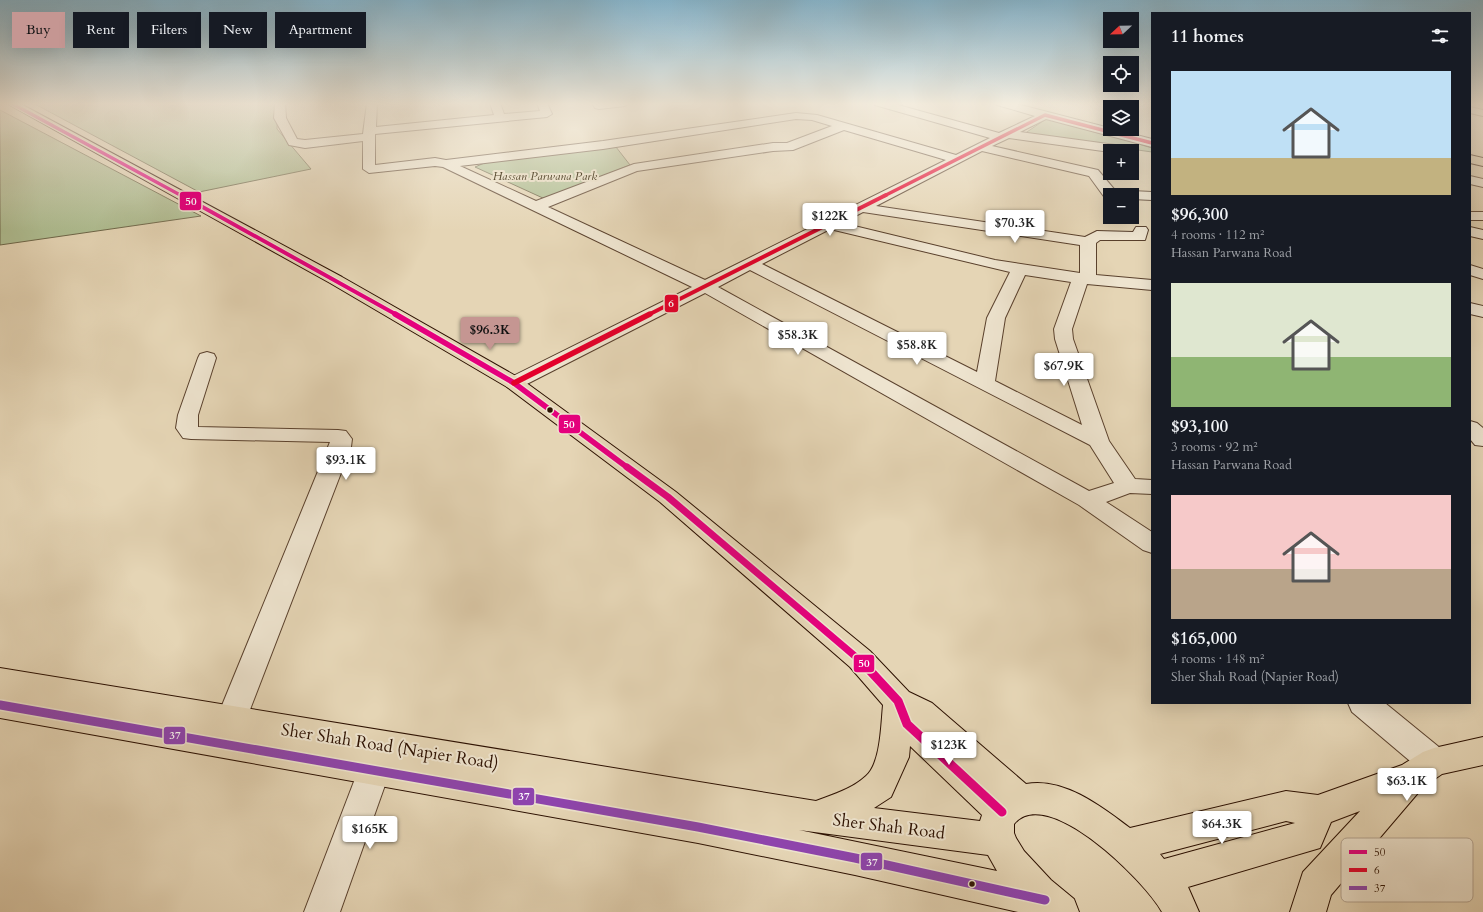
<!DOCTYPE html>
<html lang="en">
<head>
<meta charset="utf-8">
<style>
	body { margin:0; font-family:Cardo,serif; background:#242831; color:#f1f3f6; height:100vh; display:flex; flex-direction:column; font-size:15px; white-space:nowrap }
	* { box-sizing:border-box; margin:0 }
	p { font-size:13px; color:#9ea1a6 }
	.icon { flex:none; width:22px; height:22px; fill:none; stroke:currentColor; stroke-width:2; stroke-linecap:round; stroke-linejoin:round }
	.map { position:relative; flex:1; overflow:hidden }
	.drawer { position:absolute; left:1151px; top:12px; width:320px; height:692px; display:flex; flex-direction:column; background:#171b24; border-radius:0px; box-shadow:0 4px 16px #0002 }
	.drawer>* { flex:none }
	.hud { position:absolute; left:12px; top:12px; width:380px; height:36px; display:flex; gap:8px }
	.needle { width:26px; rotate:248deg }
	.buttons { position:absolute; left:1103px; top:12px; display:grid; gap:8px }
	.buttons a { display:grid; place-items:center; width:36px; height:36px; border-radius:0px; background:#171b24; box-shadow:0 4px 16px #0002; font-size:20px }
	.price { position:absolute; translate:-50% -34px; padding:0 9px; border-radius:4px; background:#fff; color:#222; font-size:13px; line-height:26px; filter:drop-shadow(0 1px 2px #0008) }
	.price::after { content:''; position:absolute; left:50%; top:24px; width:12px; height:9px; margin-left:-6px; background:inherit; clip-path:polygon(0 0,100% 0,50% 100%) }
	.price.active { background:#c59692; color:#111 }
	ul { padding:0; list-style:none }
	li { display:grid; align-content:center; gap:8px; height:212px; padding:0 20px }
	li span { display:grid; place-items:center; height:124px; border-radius:0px; color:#555 }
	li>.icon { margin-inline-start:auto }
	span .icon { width:72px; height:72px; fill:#fffc; stroke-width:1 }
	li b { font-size:17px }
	h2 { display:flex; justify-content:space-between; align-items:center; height:48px; padding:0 20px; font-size:17px }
	.tag { padding:0 14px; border-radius:0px; background:#171b24; box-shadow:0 4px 16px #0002; font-size:14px; line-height:36px }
	.tag.active { background:#c59692; color:#111 }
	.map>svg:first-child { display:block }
</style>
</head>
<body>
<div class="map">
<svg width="1483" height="912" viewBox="0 0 1483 912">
	<rect width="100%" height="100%" fill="#e5d5b5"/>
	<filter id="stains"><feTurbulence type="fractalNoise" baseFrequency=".005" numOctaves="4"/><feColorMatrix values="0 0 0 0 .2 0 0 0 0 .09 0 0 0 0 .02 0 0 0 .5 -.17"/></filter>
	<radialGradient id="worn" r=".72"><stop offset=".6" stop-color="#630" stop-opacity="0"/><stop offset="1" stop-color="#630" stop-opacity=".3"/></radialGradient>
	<g fill="#afbe92" stroke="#6e6749">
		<polygon points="33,103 278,103 277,129 311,169 199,192"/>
		<polygon points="0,110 201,216 0,245"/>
		<polygon points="1049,117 1152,148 1152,152 1024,134"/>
		<polygon points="616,147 630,165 545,199 475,167 489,161"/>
	</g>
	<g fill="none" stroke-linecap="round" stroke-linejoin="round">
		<defs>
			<g id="minor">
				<path d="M275,103H285L286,118L297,139L305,140L363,134L367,103H377L376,127L494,115L490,103H500L504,114L540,111L537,103H547L552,114L547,117L375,134V165L435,158L446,160L603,141L796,113L817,115L956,155L990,138L875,105L874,103H891L999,133L1035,116L997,105L996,103H1013L1152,139V147L1046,119L1020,132L1130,147L1136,151L1132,154V151L1110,152L1009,138L992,146L1098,170L1119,195H1110V199L1105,198L1089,176L982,151L876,206L1085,237L1097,231L1133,232L1136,227H1146L1148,230L1145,240H1100L1096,243V275L1152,280V290L1087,284L1072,329L1073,339L1109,441L1135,479L1152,480V494L1130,493L1106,502L1152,532V553L1143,550L1079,505L705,293L521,387L514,389L507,387L504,383L507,379L692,287L443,167L435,166L369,173L363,169V141L305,148L289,145L274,118ZM796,119L812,120L832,126L787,143H773L634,164L536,201L460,166L603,149ZM844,130L946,160L705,280L548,207L637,171L773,151L793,150ZM863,212L1080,245V273L995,260L842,223ZM830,229L1010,272L987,318L977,372L762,264ZM750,270L1090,445L1114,483L1089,491L718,287ZM1025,275L1071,282L1054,329L1055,339L1082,425L995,381L1005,318Z"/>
				<polygon points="592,103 630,103 625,106 599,109 595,108"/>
				<polygon points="1470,107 1483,110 1483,116 1470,113"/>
				<polygon points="1470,176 1483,179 1483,187 1470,184"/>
				<polygon points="1132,191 1152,192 1152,200 1132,199 1132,195 1125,195 1127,192"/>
				<rect x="1470" y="212" width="13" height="8"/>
				<polygon points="1470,227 1483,230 1483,239 1470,236"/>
				<polygon points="1470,265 1483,269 1483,279 1470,275"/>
				<polygon points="1470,303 1483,306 1483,317 1470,314"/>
				<polygon points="207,352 214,354 216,358 198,415 198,427 338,430 346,431 352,439 351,447 246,720 242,729 231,733 220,729 216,720 330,442 191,439 183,438 176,428 178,415 198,358 200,354"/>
				<polygon points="1470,421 1477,423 1483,428 1483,446 1475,445 1470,439"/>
				<polygon points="1348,703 1385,703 1445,752 1450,762 1445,772 1434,776 1423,772 1352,712"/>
				<polygon points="374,757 385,761 390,771 340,912 304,912 358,771 363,761"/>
			</g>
			<g id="major">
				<path d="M6,103H19L342,277L521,379L676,492L870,651L909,692L932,703L1026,784C1064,777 1102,807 1130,828L1286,791L1318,795L1402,765L1423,752L1434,748L1483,737V765L1442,774L1423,787L1331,895L1326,912H1290L1303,872L1360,811L1331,822L1320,848L1188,887L1199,912H1162C1146,882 1047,783 1014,824V833L1016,838L1024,851L1051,880L1074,899L1079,912H1018L855,875L698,843L0,718V692L105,710L0,692V668L816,801C834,794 852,789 866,776C881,763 881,724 883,705L850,667L660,502L507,387L330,283ZM910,746L982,815L980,821L874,808L891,797L909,757ZM1286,821L1295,823L1164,859L1160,854ZM799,830L988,855L997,871Z"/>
				<polygon points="1470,155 1483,158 1483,166 1470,163"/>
			</g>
		</defs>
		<use href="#minor" stroke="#5a412d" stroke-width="2"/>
		<use href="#major" stroke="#2c1000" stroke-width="2"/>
		<use href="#minor" fill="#eee4cf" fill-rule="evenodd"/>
		<use href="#major" fill="#e5d5b5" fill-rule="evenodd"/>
		<defs>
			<polyline id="bus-1-far4" points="11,103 182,196"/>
			<polyline id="bus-1-far3" points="181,195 397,315"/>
			<polyline id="bus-1-far2" points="395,314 514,383 628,468"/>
			<polyline id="bus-1-far1" points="627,467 668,497 863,663"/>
			<polyline id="bus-1" points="862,662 898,701 907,724 1002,812"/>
			<polyline id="bus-2-far2" points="884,196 1045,115 1152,143"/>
			<polyline id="bus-2-far1" points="648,315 886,195"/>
			<polyline id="bus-2" points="514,383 650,314"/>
			<polyline id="bus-3" points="0,705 698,827 855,858 1045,900"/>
		</defs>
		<use href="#bus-1-far4" stroke="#eee4cf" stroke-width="5"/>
		<use href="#bus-1-far3" stroke="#eee4cf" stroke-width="6"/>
		<use href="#bus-1-far2" stroke="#eee4cf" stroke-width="8"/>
		<use href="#bus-1-far1" stroke="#eee4cf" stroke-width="10"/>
		<use href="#bus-1" stroke="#eee4cf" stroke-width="12"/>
		<use href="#bus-2-far2" stroke="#eee4cf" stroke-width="5"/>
		<use href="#bus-2-far1" stroke="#eee4cf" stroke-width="6"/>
		<use href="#bus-2" stroke="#eee4cf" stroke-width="8"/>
		<use href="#bus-3" stroke="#eee4cf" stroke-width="12"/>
		<use href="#bus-1-far4" stroke="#e5007d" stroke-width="3.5"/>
		<use href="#bus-1-far3" stroke="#e5007d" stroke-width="4"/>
		<use href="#bus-1-far2" stroke="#e5007d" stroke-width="5.5"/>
		<use href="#bus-1-far1" stroke="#e5007d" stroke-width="7"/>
		<use href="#bus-1" stroke="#e5007d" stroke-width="9"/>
		<use href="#bus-2-far2" stroke="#e4002b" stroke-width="3.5"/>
		<use href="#bus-2-far1" stroke="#e4002b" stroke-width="4"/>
		<use href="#bus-2" stroke="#e4002b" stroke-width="5.5"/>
		<use href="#bus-3" stroke="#8e44ad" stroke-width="9"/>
	</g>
	<linearGradient id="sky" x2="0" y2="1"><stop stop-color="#87b6ce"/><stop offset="0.45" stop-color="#f3ecde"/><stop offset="1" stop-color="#f3ecde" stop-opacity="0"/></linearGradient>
	<rect width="1483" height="231" fill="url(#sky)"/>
	<g fill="#2c1000" stroke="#eee4cf" stroke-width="1.5">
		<circle cx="550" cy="410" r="3.5"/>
		<circle cx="972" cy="884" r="3.5"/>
	</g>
	<g text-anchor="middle" stroke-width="4" stroke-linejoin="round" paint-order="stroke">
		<g font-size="12" font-style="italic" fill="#5a4d33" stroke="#eee4cf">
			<text x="545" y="180">Hassan Parwana Park</text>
		</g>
		<g font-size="17" fill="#2c1000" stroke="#eee4cf">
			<text transform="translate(390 746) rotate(9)" y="6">Sher Shah Road (Napier Road)</text>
			<text transform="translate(889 826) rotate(7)" y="6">Sher Shah Road</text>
		</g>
	</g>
	<rect x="1341" y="838" width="132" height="64" rx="6" fill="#eee4cf" stroke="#b4a491" stroke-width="1"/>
	<rect x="1349" y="850" width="18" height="4" fill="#e5007d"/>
	<rect x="1349" y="868" width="18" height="4" fill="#e4002b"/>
	<rect x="1349" y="886" width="18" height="4" fill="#8e44ad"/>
	<g font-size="11" fill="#2c1000">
		<text x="1374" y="856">50</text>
		<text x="1374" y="874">6</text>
		<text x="1374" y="892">37</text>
	</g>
	<g stroke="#eee4cf" stroke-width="1.5">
		<rect x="179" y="191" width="23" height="20" rx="4" fill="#e5007d"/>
		<rect x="664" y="294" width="15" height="19" rx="4" fill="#e4002b"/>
		<rect x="558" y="414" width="23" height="20" rx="4" fill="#e5007d"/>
		<rect x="853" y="654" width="22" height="19" rx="4" fill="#e5007d"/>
		<rect x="163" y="726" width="23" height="19" rx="4" fill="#8e44ad"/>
		<rect x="512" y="787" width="23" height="19" rx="4" fill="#8e44ad"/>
		<rect x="860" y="852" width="23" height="19" rx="4" fill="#8e44ad"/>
	</g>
	<g font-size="11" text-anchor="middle" font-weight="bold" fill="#fff">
		<text x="191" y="205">50</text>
		<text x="671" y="307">6</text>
		<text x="569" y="428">50</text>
		<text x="864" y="667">50</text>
		<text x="175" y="739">37</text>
		<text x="524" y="800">37</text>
		<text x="872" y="866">37</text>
	</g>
	<rect width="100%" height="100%" filter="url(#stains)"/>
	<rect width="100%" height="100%" fill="url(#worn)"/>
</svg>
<div class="buttons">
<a><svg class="needle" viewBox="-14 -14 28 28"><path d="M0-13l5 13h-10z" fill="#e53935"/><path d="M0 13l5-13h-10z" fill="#9ea1a6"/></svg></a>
<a><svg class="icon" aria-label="locate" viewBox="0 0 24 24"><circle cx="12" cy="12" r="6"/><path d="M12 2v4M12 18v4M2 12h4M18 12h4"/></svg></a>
<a><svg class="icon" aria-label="layers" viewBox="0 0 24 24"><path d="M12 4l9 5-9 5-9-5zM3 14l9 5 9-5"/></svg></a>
<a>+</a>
<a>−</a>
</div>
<b class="price" style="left:830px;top:237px">$122K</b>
<b class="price" style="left:1015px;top:244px">$70.3K</b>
<b class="price active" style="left:490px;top:351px">$96.3K</b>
<b class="price" style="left:798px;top:356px">$58.3K</b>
<b class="price" style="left:917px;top:366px">$58.8K</b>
<b class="price" style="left:1064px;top:387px">$67.9K</b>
<b class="price" style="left:346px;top:481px">$93.1K</b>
<b class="price" style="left:949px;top:766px">$123K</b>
<b class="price" style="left:1407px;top:802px">$63.1K</b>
<b class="price" style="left:1222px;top:845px">$64.3K</b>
<b class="price" style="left:370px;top:850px">$165K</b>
<div class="hud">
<a class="tag active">Buy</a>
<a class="tag">Rent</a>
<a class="tag">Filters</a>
<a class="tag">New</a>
<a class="tag">Apartment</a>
</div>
<section class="drawer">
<h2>11 homes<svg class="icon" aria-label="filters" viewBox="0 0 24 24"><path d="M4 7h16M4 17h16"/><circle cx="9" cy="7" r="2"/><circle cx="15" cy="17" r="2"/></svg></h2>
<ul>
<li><span style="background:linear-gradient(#bfe0f5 70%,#c2b280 0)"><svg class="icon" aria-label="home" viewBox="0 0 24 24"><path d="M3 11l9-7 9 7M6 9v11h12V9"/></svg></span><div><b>$96,300</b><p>4 rooms · 112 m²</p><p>Hassan Parwana Road</p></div></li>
<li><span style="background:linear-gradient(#dfe7d0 60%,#8fb573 0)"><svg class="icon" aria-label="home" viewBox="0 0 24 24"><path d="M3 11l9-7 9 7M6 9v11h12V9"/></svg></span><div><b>$93,100</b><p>3 rooms · 92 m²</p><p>Hassan Parwana Road</p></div></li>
<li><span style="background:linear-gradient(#f6c9c9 60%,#b9a48a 0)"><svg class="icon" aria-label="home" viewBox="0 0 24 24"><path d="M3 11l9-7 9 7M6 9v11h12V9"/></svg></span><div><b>$165,000</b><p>4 rooms · 148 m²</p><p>Sher Shah Road (Napier Road)</p></div></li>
</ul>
</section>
</div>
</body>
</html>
